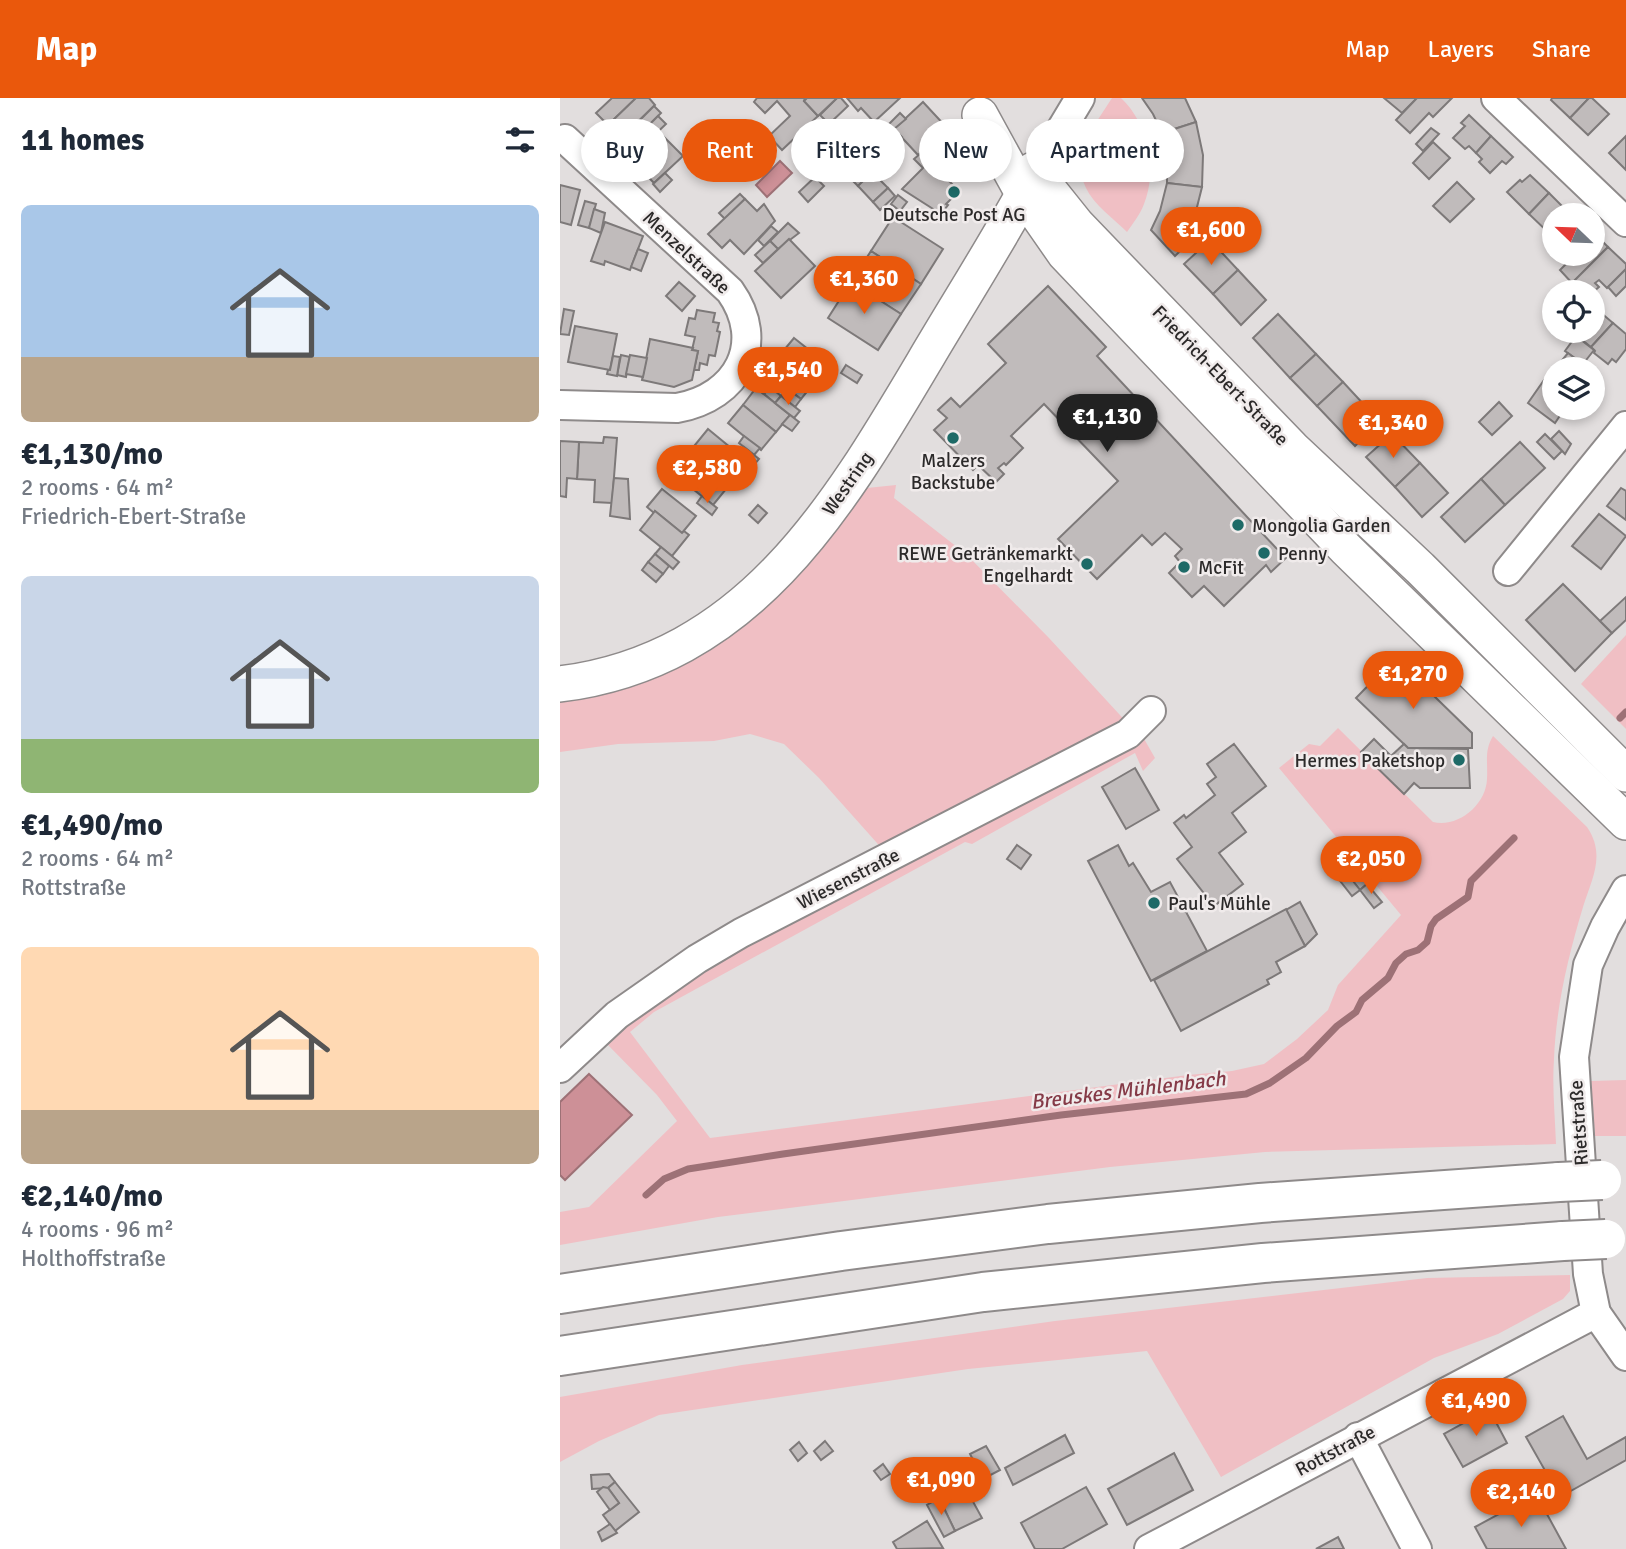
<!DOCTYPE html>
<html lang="en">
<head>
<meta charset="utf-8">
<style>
	body { margin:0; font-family:Signika,sans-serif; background:#f2f2f3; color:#1f2937; height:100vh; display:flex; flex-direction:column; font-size:26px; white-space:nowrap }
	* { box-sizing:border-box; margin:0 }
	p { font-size:23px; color:#747a83 }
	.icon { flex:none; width:38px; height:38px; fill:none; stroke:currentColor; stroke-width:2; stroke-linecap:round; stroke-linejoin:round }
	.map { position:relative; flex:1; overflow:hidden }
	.panel { display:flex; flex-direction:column; background:#fff; width:560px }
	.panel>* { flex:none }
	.guide { position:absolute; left:21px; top:21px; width:665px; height:63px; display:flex; gap:14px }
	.needle { width:46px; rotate:293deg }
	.tools { position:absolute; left:982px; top:105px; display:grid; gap:14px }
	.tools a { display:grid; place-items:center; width:63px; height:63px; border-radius:50%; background:#fff; box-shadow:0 4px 10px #0003; font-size:35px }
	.price { position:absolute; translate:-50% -60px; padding:0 16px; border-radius:24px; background:#ea580c; color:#fff; font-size:23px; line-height:46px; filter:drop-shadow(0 2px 4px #0008) }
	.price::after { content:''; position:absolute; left:50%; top:42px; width:21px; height:16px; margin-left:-10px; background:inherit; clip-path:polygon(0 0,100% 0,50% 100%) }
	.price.selected { background:#222; color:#fff }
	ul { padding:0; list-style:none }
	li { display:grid; align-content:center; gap:14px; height:371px; padding:0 21px }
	li span { display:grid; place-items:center; height:217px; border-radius:10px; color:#555 }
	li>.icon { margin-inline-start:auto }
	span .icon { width:126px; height:126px; fill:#fffc; stroke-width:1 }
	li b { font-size:30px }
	h2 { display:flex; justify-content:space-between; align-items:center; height:84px; padding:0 21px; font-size:30px }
	.pill { padding:0 24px; border-radius:32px; background:#fff; box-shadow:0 4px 10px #0003; font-size:24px; line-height:63px }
	.pill.selected { background:#ea580c; color:#fff }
	header { display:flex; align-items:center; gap:42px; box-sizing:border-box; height:98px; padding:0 35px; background:#ea580c; color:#fff }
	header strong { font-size:33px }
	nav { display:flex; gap:38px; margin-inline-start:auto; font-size:24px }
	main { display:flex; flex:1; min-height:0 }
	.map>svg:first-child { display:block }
</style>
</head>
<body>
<header>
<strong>Map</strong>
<nav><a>Map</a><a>Layers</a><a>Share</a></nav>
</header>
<main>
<section class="panel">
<h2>11 homes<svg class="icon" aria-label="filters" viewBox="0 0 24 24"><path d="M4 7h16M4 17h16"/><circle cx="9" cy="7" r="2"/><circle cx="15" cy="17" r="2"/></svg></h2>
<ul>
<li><span style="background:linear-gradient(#a9c7e8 70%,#b9a48a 0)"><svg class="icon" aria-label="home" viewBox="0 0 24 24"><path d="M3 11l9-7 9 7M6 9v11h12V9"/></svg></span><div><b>€1,130/mo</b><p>2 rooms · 64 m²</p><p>Friedrich-Ebert-Straße</p></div></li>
<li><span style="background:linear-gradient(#c9d6e8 75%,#8fb573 0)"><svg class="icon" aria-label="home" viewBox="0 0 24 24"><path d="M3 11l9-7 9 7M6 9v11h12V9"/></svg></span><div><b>€1,490/mo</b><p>2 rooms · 64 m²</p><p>Rottstraße</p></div></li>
<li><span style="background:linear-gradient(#ffd9b3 75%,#b9a48a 0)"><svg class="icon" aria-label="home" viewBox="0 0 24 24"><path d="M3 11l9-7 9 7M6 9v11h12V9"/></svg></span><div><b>€2,140/mo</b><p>4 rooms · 96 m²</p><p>Holthoffstraße</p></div></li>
</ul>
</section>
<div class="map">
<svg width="1066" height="1451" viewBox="0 0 1066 1451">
	<rect width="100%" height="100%" fill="#e2dede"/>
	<g fill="#f0bfc4">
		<path d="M552,0H561C588,25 598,72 584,106C580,117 573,125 567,134C554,121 534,107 526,90C510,57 535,27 552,0Z"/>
		<polygon points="336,387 334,400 406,456 489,540 571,629 325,754 259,680 224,646 190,636 154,643 58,646 0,654 0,598 178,529 215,500 249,466 307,390"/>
		<polygon points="1066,537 1066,631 1021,586"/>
		<path d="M778,630L873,724C898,730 926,707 927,681C928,664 924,653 933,638L1027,729C1046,757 1032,780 1023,809C1008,859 996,909 994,961C992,989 995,1018 996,1046L705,1054L550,1069L158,1119L0,1147V1114L29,1109L117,1023L97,997L48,947L43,938L217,824L583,639L595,660L583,673L575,655L412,746L405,744L94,914L70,934L150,1040L628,977L672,973L704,966L737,941L768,912L778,887L841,817L719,670L749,646L760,648Z"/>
		<polygon points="1066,982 1066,1038 1035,1038 1031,983"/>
		<polygon points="1010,1177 1010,1193 1003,1201 938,1236 874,1260 661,1379 587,1253 408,1271 99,1317 39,1343 0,1364 0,1299 182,1267 495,1223 867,1180"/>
	</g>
	<g fill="#cd9097" stroke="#9d7176" stroke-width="2">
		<polygon points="220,63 232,75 207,99 196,87"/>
		<polygon points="29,976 72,1017 5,1082 0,1077 0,1004"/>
	</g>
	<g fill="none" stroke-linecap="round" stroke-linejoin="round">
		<g stroke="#9d7176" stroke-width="7">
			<polyline points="1060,620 1066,614"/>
			<polyline points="86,1097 104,1081 128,1071 223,1056 501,1017 686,996 710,985 746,960 777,928 796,914 802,902 828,880 836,865 846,856 858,852 867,844 871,828 876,821 908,799 911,783 954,740"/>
		</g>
	</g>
	<g fill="#c0bbbb" stroke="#7d7979" stroke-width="2">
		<polygon points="52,0 76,0 48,27 36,15"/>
		<polygon points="76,0 89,0 95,7 61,40 48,27"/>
		<polygon points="197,0 245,0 244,3 258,18 222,52 209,38 230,18 217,3 205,15 194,4"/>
		<polygon points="277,0 281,0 288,8 269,26 260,17"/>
		<polygon points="277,0 258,18 244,3 247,0"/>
		<polygon points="287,0 340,0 314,24 301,10 298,13"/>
		<polygon points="582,0 625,0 636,24 602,35 593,16"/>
		<polygon points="824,0 857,0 842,15"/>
		<polygon points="857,0 892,0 873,19 869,15 850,35 836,22"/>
		<polygon points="992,0 1029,0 1010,20 991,2"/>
		<polygon points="1029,0 1032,0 1049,16 1028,37 1010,20"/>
		<polygon points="363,4 388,31 358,57 334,31"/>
		<polygon points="94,8 101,15 87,29 80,22"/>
		<polygon points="340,15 346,21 334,31 342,39 333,49 320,35"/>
		<polygon points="909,17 931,38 916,55 909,48 905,51 893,40 905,28 901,25"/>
		<polygon points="98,18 106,26 86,45 79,37"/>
		<polygon points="636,24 643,57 642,89 607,85 607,55 602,35"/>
		<polygon points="871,30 879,36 863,53 856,46"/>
		<polygon points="98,33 123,58 94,85 70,60"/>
		<polygon points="320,35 333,50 312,70 298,56"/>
		<polygon points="931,38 953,59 946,66 942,63 930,75 919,64 922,61 916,55"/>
		<polygon points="1066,38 1066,72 1049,55"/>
		<polygon points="873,44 890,60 869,81 853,65"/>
		<polygon points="361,55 399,93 386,106 388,107 381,116 342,91 363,70 354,61"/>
		<polygon points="298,56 314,72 298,88 282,72"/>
		<polygon points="312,74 328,90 313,104 298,88"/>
		<polygon points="105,75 112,82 100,94 93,86"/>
		<polygon points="970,77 989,95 969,116 947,94 960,82 962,84"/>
		<polygon points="255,79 264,88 248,104 239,94"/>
		<polygon points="897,84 914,101 890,124 873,108"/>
		<polygon points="607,85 642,89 633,125 641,133 615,158 591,132 600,113"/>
		<polygon points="0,87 20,92 11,127 0,124"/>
		<polygon points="328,90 335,98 320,112 313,104"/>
		<polygon points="989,95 1009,115 1006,117 994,117 994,135 992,138 969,116"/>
		<polygon points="180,96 185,101 165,121 159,115"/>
		<polygon points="338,97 347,104 340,113 331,106"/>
		<polygon points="185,101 197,113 204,106 215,123 184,156 170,142 162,150 148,136"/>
		<polygon points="25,103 36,106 29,130 18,127"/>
		<polygon points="34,111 45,115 41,135 29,130"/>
		<polygon points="333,119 383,151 361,186 311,153"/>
		<polygon points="45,124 83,138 70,172 45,163 44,167 31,163"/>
		<polygon points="228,125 239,135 218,151 210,143"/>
		<polygon points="211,128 218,134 204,148 198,142"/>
		<polygon points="1032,133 1048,149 1012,185 1000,172 1014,158 1012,156 1032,156"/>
		<polygon points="229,141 255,168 221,200 195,173"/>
		<polygon points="650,142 678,172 653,196 624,166"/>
		<polygon points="210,143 218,151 203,165 195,157"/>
		<polygon points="1048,149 1066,166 1066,171 1047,190 1039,182 1035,185 1039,189 1032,195 1003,194"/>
		<polygon points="78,151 88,155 81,173 71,169"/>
		<polygon points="311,153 361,186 341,216 291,184"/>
		<polygon points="1066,171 1066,188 1056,198 1048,189"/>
		<polygon points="678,172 706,202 681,227 653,196"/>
		<polygon points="119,184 135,198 122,213 106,198"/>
		<polygon points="291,184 341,216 318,252 268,220"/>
		<polygon points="488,188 546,249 537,258 716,450 719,452 721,450 728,458 711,474 706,467 664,508 644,488 632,499 609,475 620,464 615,458 622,451 605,435 592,447 582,437 537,481 498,441 558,383 484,306 451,338 463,350 446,367 444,365 438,370 444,376 436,384 418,367 413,372 374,332 387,320 378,312 391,300 400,309 446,265 428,246"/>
		<polygon points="4,211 14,213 9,237 0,236"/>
		<polygon points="137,212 155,215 153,224 159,225 157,233 160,234 155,258 149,257 147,267 140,265 139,272 134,272 138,253 132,252 135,239 125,237 129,220 135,221"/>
		<polygon points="1040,214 1053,225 1031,249 1017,238 1022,233 1032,233 1032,222"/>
		<polygon points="718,216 756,256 730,280 693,240"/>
		<polygon points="1053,225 1066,236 1066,251 1056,264 1052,261 1048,266 1034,255 1035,253 1031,249"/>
		<polygon points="15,228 57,236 50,272 8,264"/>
		<polygon points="1016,238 1034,252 1023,266 1005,253"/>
		<polygon points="234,240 268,267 254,285 219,258"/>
		<polygon points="90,241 133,250 132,252 138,253 132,282 114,289 82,282"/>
		<polygon points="1008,255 1029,271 995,271"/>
		<polygon points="756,256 783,284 757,308 730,280"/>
		<polygon points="61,257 70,259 66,279 57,277"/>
		<polygon points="70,257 87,260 83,279 66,276"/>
		<polygon points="53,258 60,259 57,278 47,276 48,272 50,272"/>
		<polygon points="219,258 254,285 241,301 207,274"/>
		<polygon points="286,267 302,277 297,285 281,275"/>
		<polygon points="994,273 994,310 1005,310 995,325 968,305 984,282 986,283"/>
		<polygon points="783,284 820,324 795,348 757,308"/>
		<polygon points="210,289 221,298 215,305 204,296"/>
		<polygon points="196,290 230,317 216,334 183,307"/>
		<polygon points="227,291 241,301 235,309 221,298"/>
		<polygon points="221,298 240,313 234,320 215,305"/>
		<polygon points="939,304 952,318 932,337 919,324"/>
		<polygon points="183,307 216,334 201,352 168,325"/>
		<polygon points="230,317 239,324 232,333 222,326"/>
		<polygon points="148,331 188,364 171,385 130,353"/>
		<polygon points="999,333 1011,346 1005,356 991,341"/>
		<polygon points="832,336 860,365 835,389 806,359"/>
		<polygon points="985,336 1002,353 994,361 977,344"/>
		<polygon points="184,338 200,350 194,357 179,345"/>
		<polygon points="44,339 57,340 52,405 34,404 35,382 17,381 19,344 43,345"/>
		<polygon points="0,343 19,344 17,381 7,380 6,399 0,398"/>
		<polygon points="960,344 985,370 945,407 921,381"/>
		<polygon points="184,349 199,361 193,368 178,356"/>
		<polygon points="130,353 171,385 153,407 113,375"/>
		<polygon points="860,365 888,395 862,419 835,389"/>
		<polygon points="54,380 68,381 70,421 50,418"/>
		<polygon points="921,381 945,407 905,444 881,419"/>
		<polygon points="1061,390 1066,393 1066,422 1047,408"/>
		<polygon points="102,391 136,418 122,435 95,413 94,415 87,409"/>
		<polygon points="142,398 157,410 152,417 137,405"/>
		<polygon points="198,407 207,415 198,425 189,417"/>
		<polygon points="95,413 122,435 124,433 129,437 112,458 80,432"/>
		<polygon points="1039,416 1066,438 1041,471 1012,448"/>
		<polygon points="101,449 119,464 113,471 95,456"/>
		<polygon points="95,456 109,468 103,476 88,464"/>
		<polygon points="88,464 103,476 96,484 82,472"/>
		<polygon points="1003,486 1052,535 1015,573 966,522"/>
		<polygon points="1066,499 1066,522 1052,535 1040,523"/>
		<polygon points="835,560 912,635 912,650 848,650 796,600"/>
		<polygon points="814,641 831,658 844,646 848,650 908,651 910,690 860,690 854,685 844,696 801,654"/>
		<polygon points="674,646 706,688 672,715 686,734 659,755 683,786 654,808 617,761 632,749 614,725 624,717 626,720 655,697 647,686 656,679 647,666"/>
		<polygon points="575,670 599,712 566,731 542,689"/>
		<polygon points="457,747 471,757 461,771 447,761"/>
		<polygon points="558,747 569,768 573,765 591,794 610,784 647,853 591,883 528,763"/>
		<polygon points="793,767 807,786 800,792 785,773"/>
		<polygon points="785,773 800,792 792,798 777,779"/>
		<polygon points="807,786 822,804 814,810 800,792"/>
		<polygon points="740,804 757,836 745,848 726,812"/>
		<polygon points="726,811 745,848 716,864 721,874 707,882 709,886 621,933 594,882"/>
		<polygon points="929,1311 947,1345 903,1369 884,1336"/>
		<polygon points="1003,1318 1027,1361 1066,1339 1066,1362 1000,1399 966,1339"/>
		<polygon points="505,1337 514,1355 453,1387 445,1370"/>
		<polygon points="265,1343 273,1353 261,1362 254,1353"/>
		<polygon points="239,1344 247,1355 238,1363 230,1352"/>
		<polygon points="426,1348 440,1372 423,1381 410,1356"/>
		<polygon points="614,1355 633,1392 567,1427 548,1391"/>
		<polygon points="323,1366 330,1376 321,1382 314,1373"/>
		<polygon points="394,1369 422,1420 395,1433 378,1398 385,1394 376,1379"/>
		<polygon points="49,1376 55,1384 48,1390 32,1391 31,1377"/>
		<polygon points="55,1384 79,1414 55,1433 43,1417 59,1405 48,1390"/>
		<polygon points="43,1389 48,1390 59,1405 50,1412 37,1394"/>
		<polygon points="526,1389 547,1426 502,1451 475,1451 461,1425"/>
		<polygon points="976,1396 1006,1451 927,1451 915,1429"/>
		<polygon points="379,1400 395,1433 384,1439 367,1407"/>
		<polygon points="367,1423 383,1450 337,1451 333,1444"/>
		<polygon points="50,1426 57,1435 42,1443 38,1434"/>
		<polygon points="778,1439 784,1451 756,1451"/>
	</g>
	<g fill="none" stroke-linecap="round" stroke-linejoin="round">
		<defs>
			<g id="minor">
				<polyline points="936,0 1066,124"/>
				<polyline points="475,75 520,0"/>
				<path d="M0,307L117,310C178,299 207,245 170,193L5,41"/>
				<polyline points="948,473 1066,328"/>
				<polyline points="1066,792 1045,829 1028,867 1014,959 1028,1176 1036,1215 1066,1258"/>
				<polyline points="0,970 57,917 137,861 181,835 568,636 591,613"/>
				<polyline points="798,1339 857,1451"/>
				<polyline points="589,1451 1036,1215"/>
			</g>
			<g id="major">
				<polyline points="420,17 464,97 505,156 786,451 1066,724"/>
				<polyline points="473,72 517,127 732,350 860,470 1066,676"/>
				<path d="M0,586C190,562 279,407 368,257C403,198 440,140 473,79"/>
			</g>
			<g id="highway">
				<polyline points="0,1196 281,1153 488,1126 700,1105 999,1084"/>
				<polyline points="0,1258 423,1194 703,1165 1003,1143"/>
			</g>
		</defs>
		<use href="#minor" stroke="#8e8a8a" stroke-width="32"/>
		<use href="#major" stroke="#8e8a8a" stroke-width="38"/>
		<use href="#highway" stroke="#8e8a8a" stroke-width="42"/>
		<use href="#minor" stroke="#fff" stroke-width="28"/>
		<use href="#major" stroke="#fff" stroke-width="35"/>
		<use href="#highway" stroke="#fff" stroke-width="38"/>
		<defs>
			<g id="highway-bridge">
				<polyline points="999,1084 1042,1082"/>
				<polyline points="1003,1143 1046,1141"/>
			</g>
		</defs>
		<use href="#highway-bridge" stroke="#8e8a8a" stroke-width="42" stroke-linecap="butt"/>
		<use href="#highway-bridge" stroke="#fff" stroke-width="38"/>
	</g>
	<g fill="#1e6a67" stroke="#f0ebeb" stroke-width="2.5">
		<circle cx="394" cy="94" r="7"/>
		<circle cx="393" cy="340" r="7"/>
		<circle cx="678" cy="427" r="7"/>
		<circle cx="704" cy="455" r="7"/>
		<circle cx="527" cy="466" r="7"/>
		<circle cx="624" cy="469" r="7"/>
		<circle cx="899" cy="662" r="7"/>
		<circle cx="594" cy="805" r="7"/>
	</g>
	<g text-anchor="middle" stroke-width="5" stroke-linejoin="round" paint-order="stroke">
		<g font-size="19" fill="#2c2a2a" stroke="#f0ebeb" text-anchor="start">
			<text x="394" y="123" text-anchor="middle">Deutsche Post AG</text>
			<text x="393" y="369" text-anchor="middle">Malzers<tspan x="393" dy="22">Backstube</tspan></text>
			<text x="692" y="434">Mongolia Garden</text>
			<text x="513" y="462" text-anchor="end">REWE Getränkemarkt<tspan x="513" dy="22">Engelhardt</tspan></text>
			<text x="718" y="462">Penny</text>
			<text x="638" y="476">McFit</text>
			<text x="885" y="669" text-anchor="end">Hermes Paketshop</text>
			<text x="608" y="812">Paul's Mühle</text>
		</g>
		<g font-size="19" fill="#2c2a2a" stroke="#f0ebeb">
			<text transform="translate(127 154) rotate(43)" y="7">Menzelstraße</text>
			<text transform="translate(661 277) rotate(46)" y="7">Friedrich-Ebert-Straße</text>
			<text transform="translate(287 385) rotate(-55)" y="7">Westring</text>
			<text transform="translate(288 780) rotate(-27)" y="7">Wiesenstraße</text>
			<text transform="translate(1018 1025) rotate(-94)" y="7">Rietstraße</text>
			<text transform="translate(775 1352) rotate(-28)" y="7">Rottstraße</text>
		</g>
		<g font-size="21" font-style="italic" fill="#853a47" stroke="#f0ebeb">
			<text transform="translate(568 992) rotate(-7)" y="7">Breuskes Mühlenbach</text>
		</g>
	</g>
</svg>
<div class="tools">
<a><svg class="needle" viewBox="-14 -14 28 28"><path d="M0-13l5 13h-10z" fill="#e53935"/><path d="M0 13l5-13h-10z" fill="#747a83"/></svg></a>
<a><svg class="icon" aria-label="locate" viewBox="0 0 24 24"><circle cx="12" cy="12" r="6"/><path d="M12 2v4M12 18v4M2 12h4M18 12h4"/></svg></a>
<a><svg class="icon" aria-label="layers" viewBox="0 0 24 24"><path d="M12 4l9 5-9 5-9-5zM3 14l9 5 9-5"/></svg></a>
</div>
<b class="price" style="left:651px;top:169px">€1,600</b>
<b class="price" style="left:304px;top:218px">€1,360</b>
<b class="price" style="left:228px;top:309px">€1,540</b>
<b class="price selected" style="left:547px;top:356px">€1,130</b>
<b class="price" style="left:833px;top:362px">€1,340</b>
<b class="price" style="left:147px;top:407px">€2,580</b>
<b class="price" style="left:853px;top:613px">€1,270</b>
<b class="price" style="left:811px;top:798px">€2,050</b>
<b class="price" style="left:916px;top:1340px">€1,490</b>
<b class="price" style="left:381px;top:1419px">€1,090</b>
<b class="price" style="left:961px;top:1431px">€2,140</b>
<div class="guide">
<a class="pill">Buy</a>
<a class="pill selected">Rent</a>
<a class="pill">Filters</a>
<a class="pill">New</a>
<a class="pill">Apartment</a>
</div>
</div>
</main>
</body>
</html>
